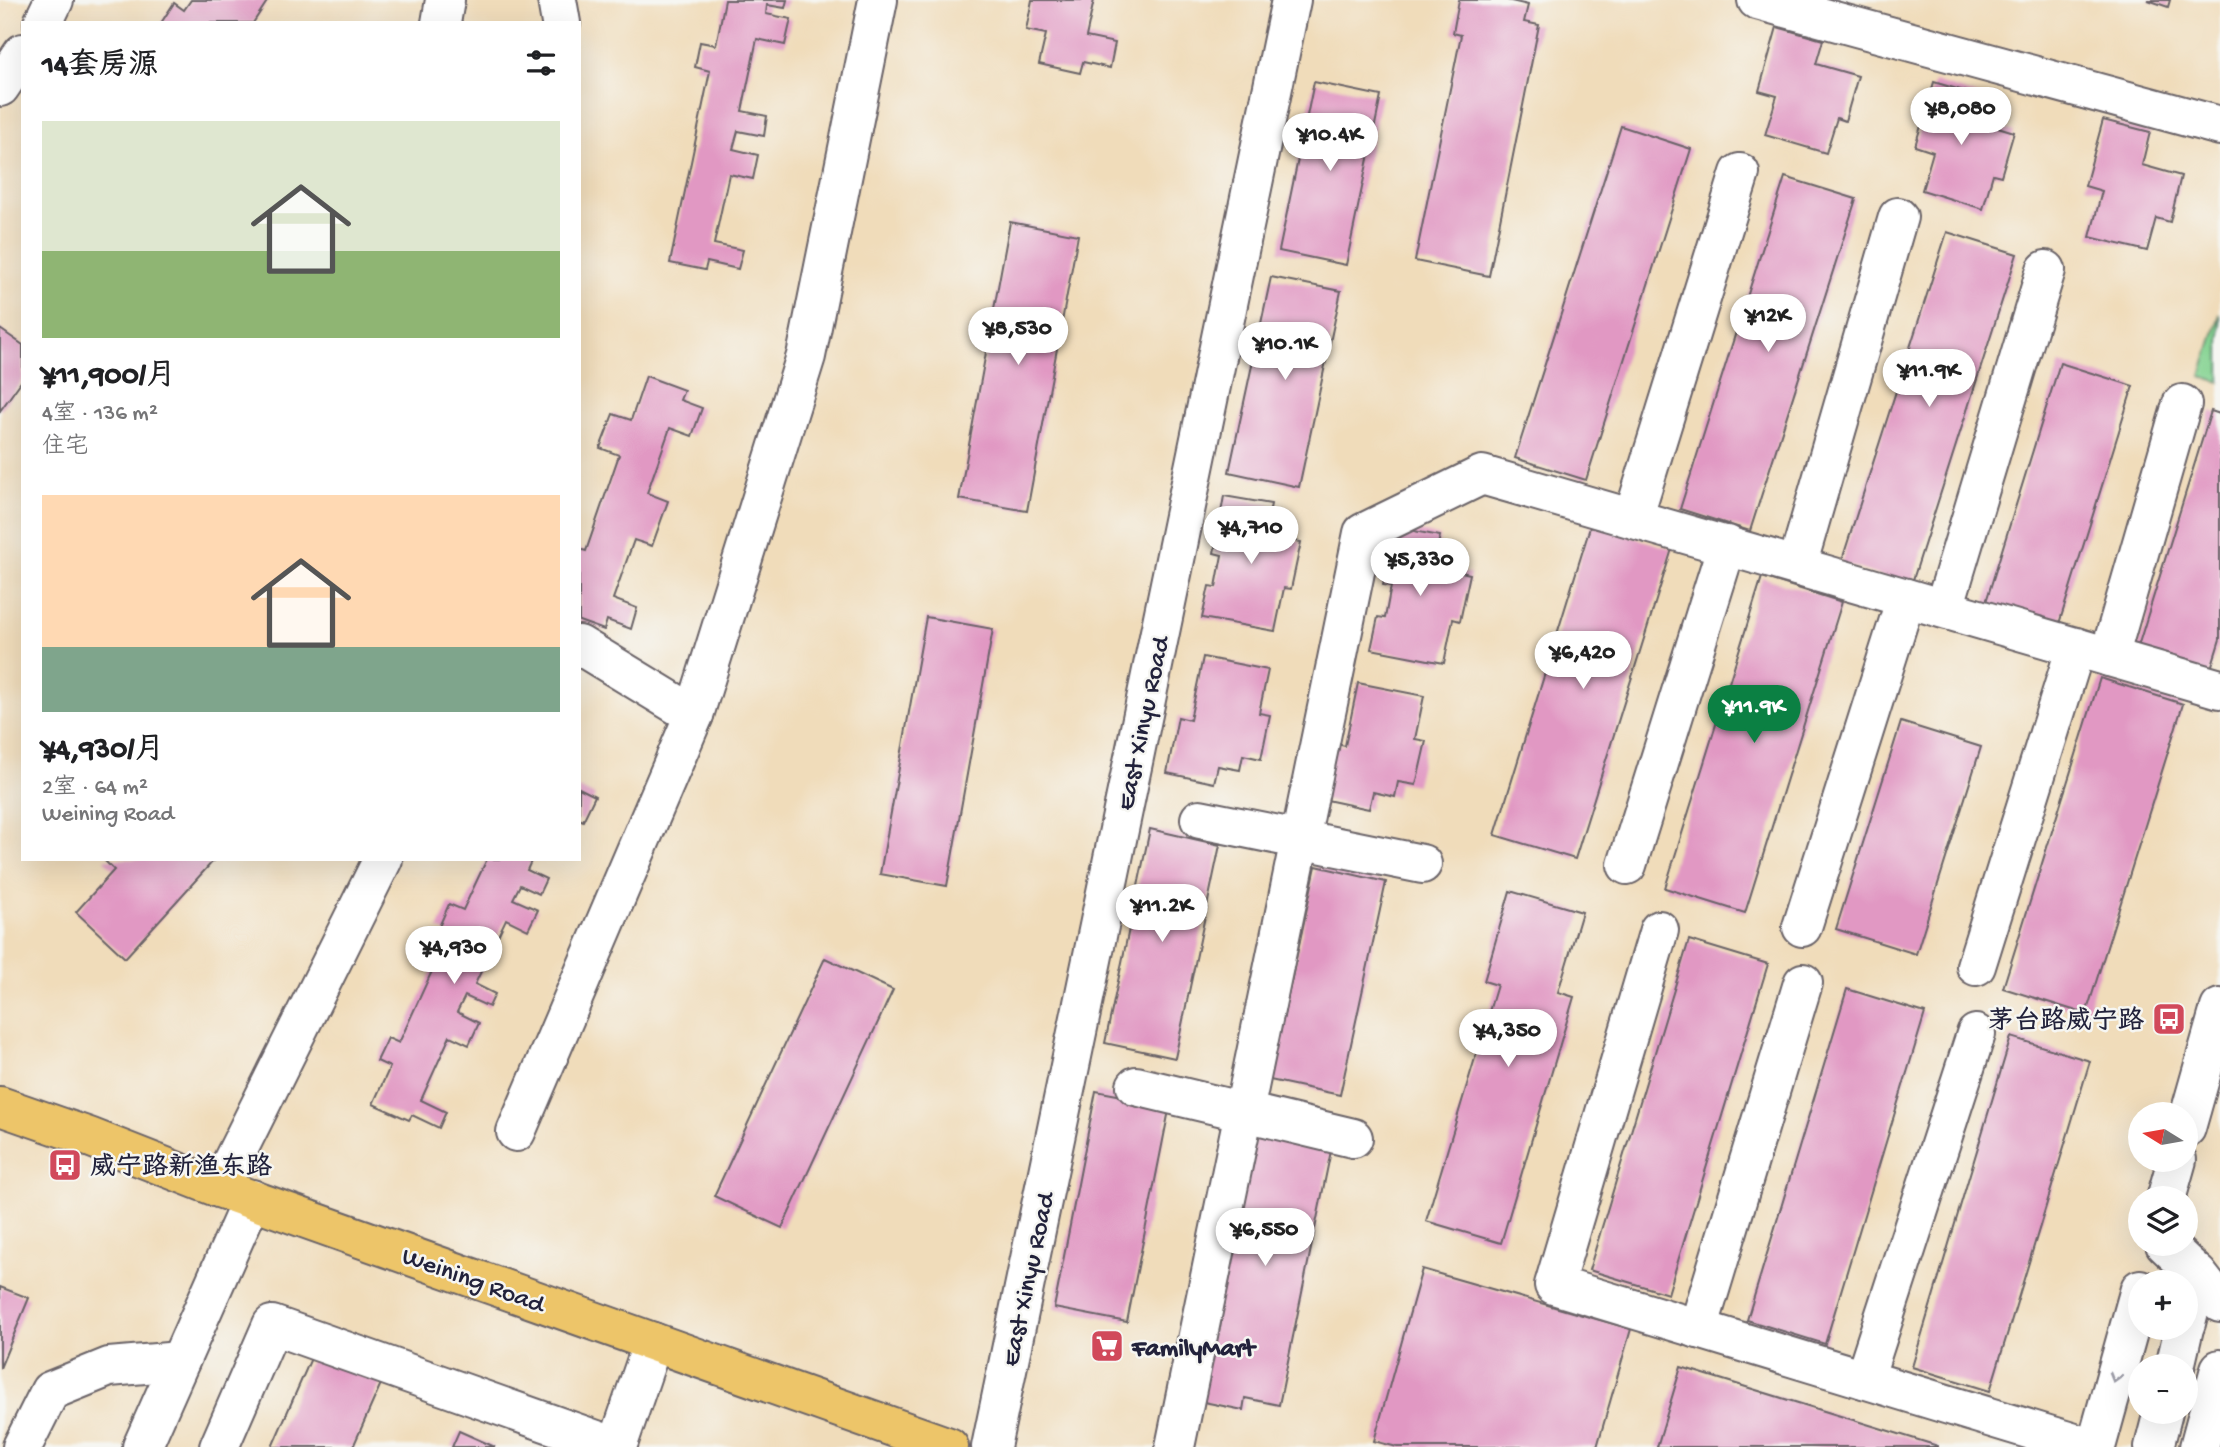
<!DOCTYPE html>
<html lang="zh">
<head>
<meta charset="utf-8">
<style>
	body { margin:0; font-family:"Gochi Hand","LXGW WenKai TC",sans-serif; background:#f6f6f6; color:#202124; height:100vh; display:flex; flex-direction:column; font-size:26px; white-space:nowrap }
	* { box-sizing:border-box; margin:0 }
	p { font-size:23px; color:#757577 }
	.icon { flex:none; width:38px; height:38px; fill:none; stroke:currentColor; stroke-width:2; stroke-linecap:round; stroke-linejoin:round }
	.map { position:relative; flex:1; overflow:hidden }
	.drawer { position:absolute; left:21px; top:21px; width:560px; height:840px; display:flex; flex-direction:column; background:#fff; border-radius:0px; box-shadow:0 7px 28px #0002 }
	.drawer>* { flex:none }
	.needle { width:46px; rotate:281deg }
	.controls { position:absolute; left:2128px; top:1102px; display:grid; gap:14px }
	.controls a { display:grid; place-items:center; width:70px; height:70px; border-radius:50%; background:#fff; box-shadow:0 7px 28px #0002; font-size:35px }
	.price { position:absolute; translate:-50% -60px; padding:0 16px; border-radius:24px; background:#fff; color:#222; font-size:23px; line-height:46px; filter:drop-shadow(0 2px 4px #0008) }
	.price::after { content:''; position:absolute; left:50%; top:42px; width:21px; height:16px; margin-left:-10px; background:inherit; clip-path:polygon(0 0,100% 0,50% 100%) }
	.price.selected { background:#0b8043; color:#fff }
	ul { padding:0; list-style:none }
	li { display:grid; align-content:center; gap:14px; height:371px; padding:0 21px }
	li span { display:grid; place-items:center; height:217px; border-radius:0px; color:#555 }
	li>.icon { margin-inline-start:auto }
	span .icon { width:126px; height:126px; fill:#fffc; stroke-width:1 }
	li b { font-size:30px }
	h2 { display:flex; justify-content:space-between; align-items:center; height:84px; padding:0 21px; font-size:30px }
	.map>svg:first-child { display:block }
</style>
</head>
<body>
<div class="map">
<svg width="2220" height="1447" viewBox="0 0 2220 1447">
	<rect width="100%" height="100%" fill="#f6f6f2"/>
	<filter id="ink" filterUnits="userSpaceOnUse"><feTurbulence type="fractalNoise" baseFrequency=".0143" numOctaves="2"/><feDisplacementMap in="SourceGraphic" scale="14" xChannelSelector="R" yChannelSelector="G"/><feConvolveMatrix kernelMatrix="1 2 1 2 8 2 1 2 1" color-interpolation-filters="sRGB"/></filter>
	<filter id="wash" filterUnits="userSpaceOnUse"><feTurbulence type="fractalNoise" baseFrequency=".00686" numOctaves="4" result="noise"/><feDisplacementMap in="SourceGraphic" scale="28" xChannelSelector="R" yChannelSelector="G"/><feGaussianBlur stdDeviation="1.57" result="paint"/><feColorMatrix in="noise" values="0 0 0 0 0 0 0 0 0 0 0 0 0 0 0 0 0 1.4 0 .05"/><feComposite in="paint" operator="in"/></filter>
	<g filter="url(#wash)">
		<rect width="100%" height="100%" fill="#f0dcba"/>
		<polygon fill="#85d392" stroke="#547a66" stroke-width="2" points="2220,314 2220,382 2201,376"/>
		<g id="blocks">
			<g fill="#e198c3">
				<polygon points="191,0 268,0 253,23 161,23 174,3 184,10"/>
				<polygon points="725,0 787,0 785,8 767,5 766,14 791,19 785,45 757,39 742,111 767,116 764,136 738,131 733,149 758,155 753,179 729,174 714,244 743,250 738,269 707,262 705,270 670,263 710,71 695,67 700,42 716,45"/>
				<polygon points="1032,0 1094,0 1086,37 1115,43 1110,68 1083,62 1080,73 1039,64 1046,34 1026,30"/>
				<polygon points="1459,0 1507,0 1528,5 1524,22 1539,25 1489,276 1415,261 1461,35 1453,33"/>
				<polygon points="2148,0 2170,0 2168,7"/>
				<polygon points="1777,27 1823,40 1816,64 1858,76 1845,121 1837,118 1826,153 1765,135 1777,96 1759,91"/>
				<polygon points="1314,82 1381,96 1346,265 1279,251"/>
				<polygon points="1934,82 1980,96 1972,119 2014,132 2001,176 1993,174 1983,209 1922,190 1933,152 1915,146"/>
				<polygon points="2103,120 2150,132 2142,165 2181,176 2170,222 2156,218 2147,251 2090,237 2102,191 2085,186"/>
				<polygon points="1621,126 1691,149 1586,480 1515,458"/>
				<polygon points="1785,177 1856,199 1750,531 1680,509"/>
				<polygon points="1010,222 1078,235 1027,511 959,499"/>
				<polygon points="1947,232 2017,254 1911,586 1841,563"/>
				<polygon points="1271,277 1341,291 1299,487 1229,472"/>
				<polygon points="0,329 23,345 23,379 0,411"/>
				<polygon points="2060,363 2133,386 2058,627 1985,605"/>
				<polygon points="646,376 684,390 680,400 702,408 692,436 670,428 647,493 668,501 652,546 634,540 613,599 637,608 631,629 607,620 604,630 579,621 579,549 586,551 619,455 600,448 613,414 631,420"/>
				<polygon points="2211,411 2220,414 2220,639 2209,675 2136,653"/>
				<polygon points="1224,496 1271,504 1268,518 1286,521 1282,539 1301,542 1291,589 1284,588 1275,631 1202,618 1209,586 1216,587 1222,555 1214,553"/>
				<polygon points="1591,524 1672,549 1575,859 1495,835"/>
				<polygon points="1393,527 1440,536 1437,549 1455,553 1452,570 1470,574 1460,621 1453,619 1444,663 1371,649 1378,617 1385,618 1391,586 1383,585"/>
				<polygon points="1762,577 1842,602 1745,913 1665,888"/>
				<polygon points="926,617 993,629 947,886 880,874"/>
				<polygon points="1203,657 1268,670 1259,713 1270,715 1261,759 1243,755 1240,770 1218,766 1214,783 1167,773 1178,717 1190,720"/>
				<polygon points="2100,678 2183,704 2086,1014 2003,988"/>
				<polygon points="1358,683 1424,696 1415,739 1426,741 1416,785 1398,782 1395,797 1373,792 1369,809 1322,799 1333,743 1345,746"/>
				<polygon points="1901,722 1981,747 1916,954 1836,929"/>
				<polygon points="579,788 595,796 583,821 579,819"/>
				<polygon points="1150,829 1220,845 1175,1058 1105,1043"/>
				<polygon points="107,859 215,859 125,958 76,912 114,870 105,861"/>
				<polygon points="487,859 532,859 527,870 546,879 539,894 520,885 513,899 538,910 528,930 506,919 475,984 495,994 489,1007 465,996 457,1012 479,1023 469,1045 450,1036 421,1100 446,1112 439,1128 412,1115 409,1120 373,1104 390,1067 377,1061 388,1038 399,1043 449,934 438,929 449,904 463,910"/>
				<polygon points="1316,866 1386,882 1340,1095 1270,1080"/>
				<polygon points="1510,891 1582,912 1558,992 1574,997 1501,1243 1426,1221 1497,985 1484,981"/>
				<polygon points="1689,940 1768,964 1668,1294 1589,1270"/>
				<polygon points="825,958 893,990 782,1228 714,1196"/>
				<polygon points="1847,989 1925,1013 1825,1344 1747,1320"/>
				<polygon points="2011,1037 2090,1061 1990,1391 1912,1367"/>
				<polygon points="1096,1091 1170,1105 1127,1322 1054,1308"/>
				<polygon points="1259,1121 1334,1136 1279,1405 1245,1398 1243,1410 1194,1400"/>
				<polygon points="1422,1269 1631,1329 1597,1447 1397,1447 1374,1441"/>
				<polygon points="0,1287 29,1298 0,1368"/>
				<polygon points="315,1349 383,1379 353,1447 272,1447"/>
				<polygon points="1681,1367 1938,1446 1938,1447 1657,1447"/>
				<polygon points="459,1431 495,1447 452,1447"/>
			</g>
		</g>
	</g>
	<g filter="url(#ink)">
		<use href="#blocks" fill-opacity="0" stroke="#6a6367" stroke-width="2"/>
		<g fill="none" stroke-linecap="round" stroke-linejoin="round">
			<defs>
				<g id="minor">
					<polyline points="557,0 561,23"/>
					<polyline points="1757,0 2220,126"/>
					<polyline points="43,23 54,0"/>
					<polyline points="441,23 445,0"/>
					<polyline points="0,87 23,53"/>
					<polyline points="1633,518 1740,173"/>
					<polyline points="1797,566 1898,217"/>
					<polyline points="1944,608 2046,270"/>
					<polyline points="2109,657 2182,404"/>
					<polyline points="694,715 806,356 878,0"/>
					<polyline points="1200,819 1422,864"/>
					<polyline points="1627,865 1727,545"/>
					<polyline points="1802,927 1906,598"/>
					<polyline points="1659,930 1554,1285 2088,1447"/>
					<polyline points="1976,966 2076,647"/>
					<polyline points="1136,1086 1353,1138"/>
					<polyline points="2186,1128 2220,1008"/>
					<polyline points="516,1132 694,715 579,645"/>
					<polyline points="219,1188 383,859"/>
					<polyline points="2166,1199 2177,1160"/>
					<polyline points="2165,1244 2198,1275 2220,1303"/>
					<polyline points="2186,1323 2198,1275"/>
					<polyline points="1698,1329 1803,983"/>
					<polyline points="2175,1367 2184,1328"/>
					<polyline points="1864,1379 1976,1034"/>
					<polyline points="22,1447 50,1391 109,1367 180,1361"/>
					<polyline points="142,1447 252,1199"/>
					<polyline points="219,1447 272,1325 616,1447"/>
					<polyline points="617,1447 653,1342"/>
					<polyline points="991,1447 1291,0"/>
					<polyline points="1175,1447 1363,533 1482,475 2220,689"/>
					<polyline points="2096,1447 2140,1289"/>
					<polyline points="2154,1447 2163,1412"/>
					<polyline points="2199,1447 2220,1369"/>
				</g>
				<polyline id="major" points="0,1106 89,1137 219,1188 949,1447"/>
			</defs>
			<use href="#minor" stroke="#6a6367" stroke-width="42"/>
			<use href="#major" stroke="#6a6367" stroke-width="42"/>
			<use href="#minor" stroke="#fff" stroke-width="38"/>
			<use href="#major" stroke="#edc569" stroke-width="38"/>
		</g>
		<defs><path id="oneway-chevron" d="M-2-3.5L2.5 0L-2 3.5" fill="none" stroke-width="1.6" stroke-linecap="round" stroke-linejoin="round" transform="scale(1.75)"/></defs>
		<use stroke="#9c9ca7" href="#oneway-chevron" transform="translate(2115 1378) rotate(106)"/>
	</g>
	<defs>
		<symbol id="bus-square" viewBox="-11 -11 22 22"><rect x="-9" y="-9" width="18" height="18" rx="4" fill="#d1495b" stroke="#f6f6f2"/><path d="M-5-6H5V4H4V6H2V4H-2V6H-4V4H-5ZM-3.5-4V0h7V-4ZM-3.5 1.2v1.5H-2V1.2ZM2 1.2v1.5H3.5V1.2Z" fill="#fff"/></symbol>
		<symbol id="supermarket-square" viewBox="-11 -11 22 22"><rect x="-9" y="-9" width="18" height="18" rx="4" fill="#d1495b" stroke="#f6f6f2"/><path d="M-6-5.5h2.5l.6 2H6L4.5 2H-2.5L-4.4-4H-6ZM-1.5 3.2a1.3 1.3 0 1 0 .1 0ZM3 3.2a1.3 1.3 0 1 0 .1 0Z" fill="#fff"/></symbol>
	</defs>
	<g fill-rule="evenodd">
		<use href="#bus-square" x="2150" y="1000" width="38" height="38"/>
		<use href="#bus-square" x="46" y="1146" width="38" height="38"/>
		<use href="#supermarket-square" x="1088" y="1327" width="38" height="38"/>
	</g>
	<g text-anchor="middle" stroke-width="5" stroke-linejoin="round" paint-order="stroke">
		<g font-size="26" fill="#22223b" stroke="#f6f6f2">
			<text transform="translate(1141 723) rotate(-78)" y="9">East Xinyu Road</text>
			<text transform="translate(474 1278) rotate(20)" y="9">Weining Road</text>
			<text transform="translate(1026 1279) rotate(-78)" y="9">East Xinyu Road</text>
		</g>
		<g font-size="26" font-weight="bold" fill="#22223b" stroke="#f6f6f2" text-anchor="start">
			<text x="2144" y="1028" text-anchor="end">茅台路威宁路</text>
			<text x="90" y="1174">威宁路新渔东路</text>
			<text x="1132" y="1355">FamilyMart</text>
		</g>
	</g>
</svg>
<div class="controls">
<a><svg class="needle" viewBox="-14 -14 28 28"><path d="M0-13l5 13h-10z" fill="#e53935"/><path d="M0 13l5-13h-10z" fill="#757577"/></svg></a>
<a><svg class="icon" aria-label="layers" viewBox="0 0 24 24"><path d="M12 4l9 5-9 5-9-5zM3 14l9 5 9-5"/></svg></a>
<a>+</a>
<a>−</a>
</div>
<b class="price" style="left:1961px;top:147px">¥8,080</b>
<b class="price" style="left:1330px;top:173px">¥10.4K</b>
<b class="price" style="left:1768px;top:354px">¥12K</b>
<b class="price" style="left:1018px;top:367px">¥8,530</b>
<b class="price" style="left:1285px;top:382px">¥10.1K</b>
<b class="price" style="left:1929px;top:409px">¥11.9K</b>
<b class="price" style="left:1251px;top:566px">¥4,710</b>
<b class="price" style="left:1420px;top:598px">¥5,330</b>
<b class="price" style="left:1583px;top:691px">¥6,420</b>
<b class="price selected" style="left:1754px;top:745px">¥11.9K</b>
<b class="price" style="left:1162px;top:944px">¥11.2K</b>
<b class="price" style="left:454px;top:986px">¥4,930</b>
<b class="price" style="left:1508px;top:1069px">¥4,350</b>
<b class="price" style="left:1265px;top:1268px">¥6,550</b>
<section class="drawer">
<h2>14套房源<svg class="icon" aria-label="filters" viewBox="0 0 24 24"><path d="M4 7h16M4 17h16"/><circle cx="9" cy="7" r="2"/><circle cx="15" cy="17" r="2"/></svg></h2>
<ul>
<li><span style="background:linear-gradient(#dfe7d0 60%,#8fb573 0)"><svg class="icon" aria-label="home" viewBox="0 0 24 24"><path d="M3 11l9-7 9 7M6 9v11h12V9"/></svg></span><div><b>¥11,900/月</b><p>4室 · 136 m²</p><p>住宅</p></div></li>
<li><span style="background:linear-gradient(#ffd9b3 70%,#7fa58c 0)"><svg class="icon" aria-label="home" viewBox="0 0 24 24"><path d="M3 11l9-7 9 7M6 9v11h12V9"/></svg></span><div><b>¥4,930/月</b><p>2室 · 64 m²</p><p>Weining Road</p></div></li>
</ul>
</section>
</div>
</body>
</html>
